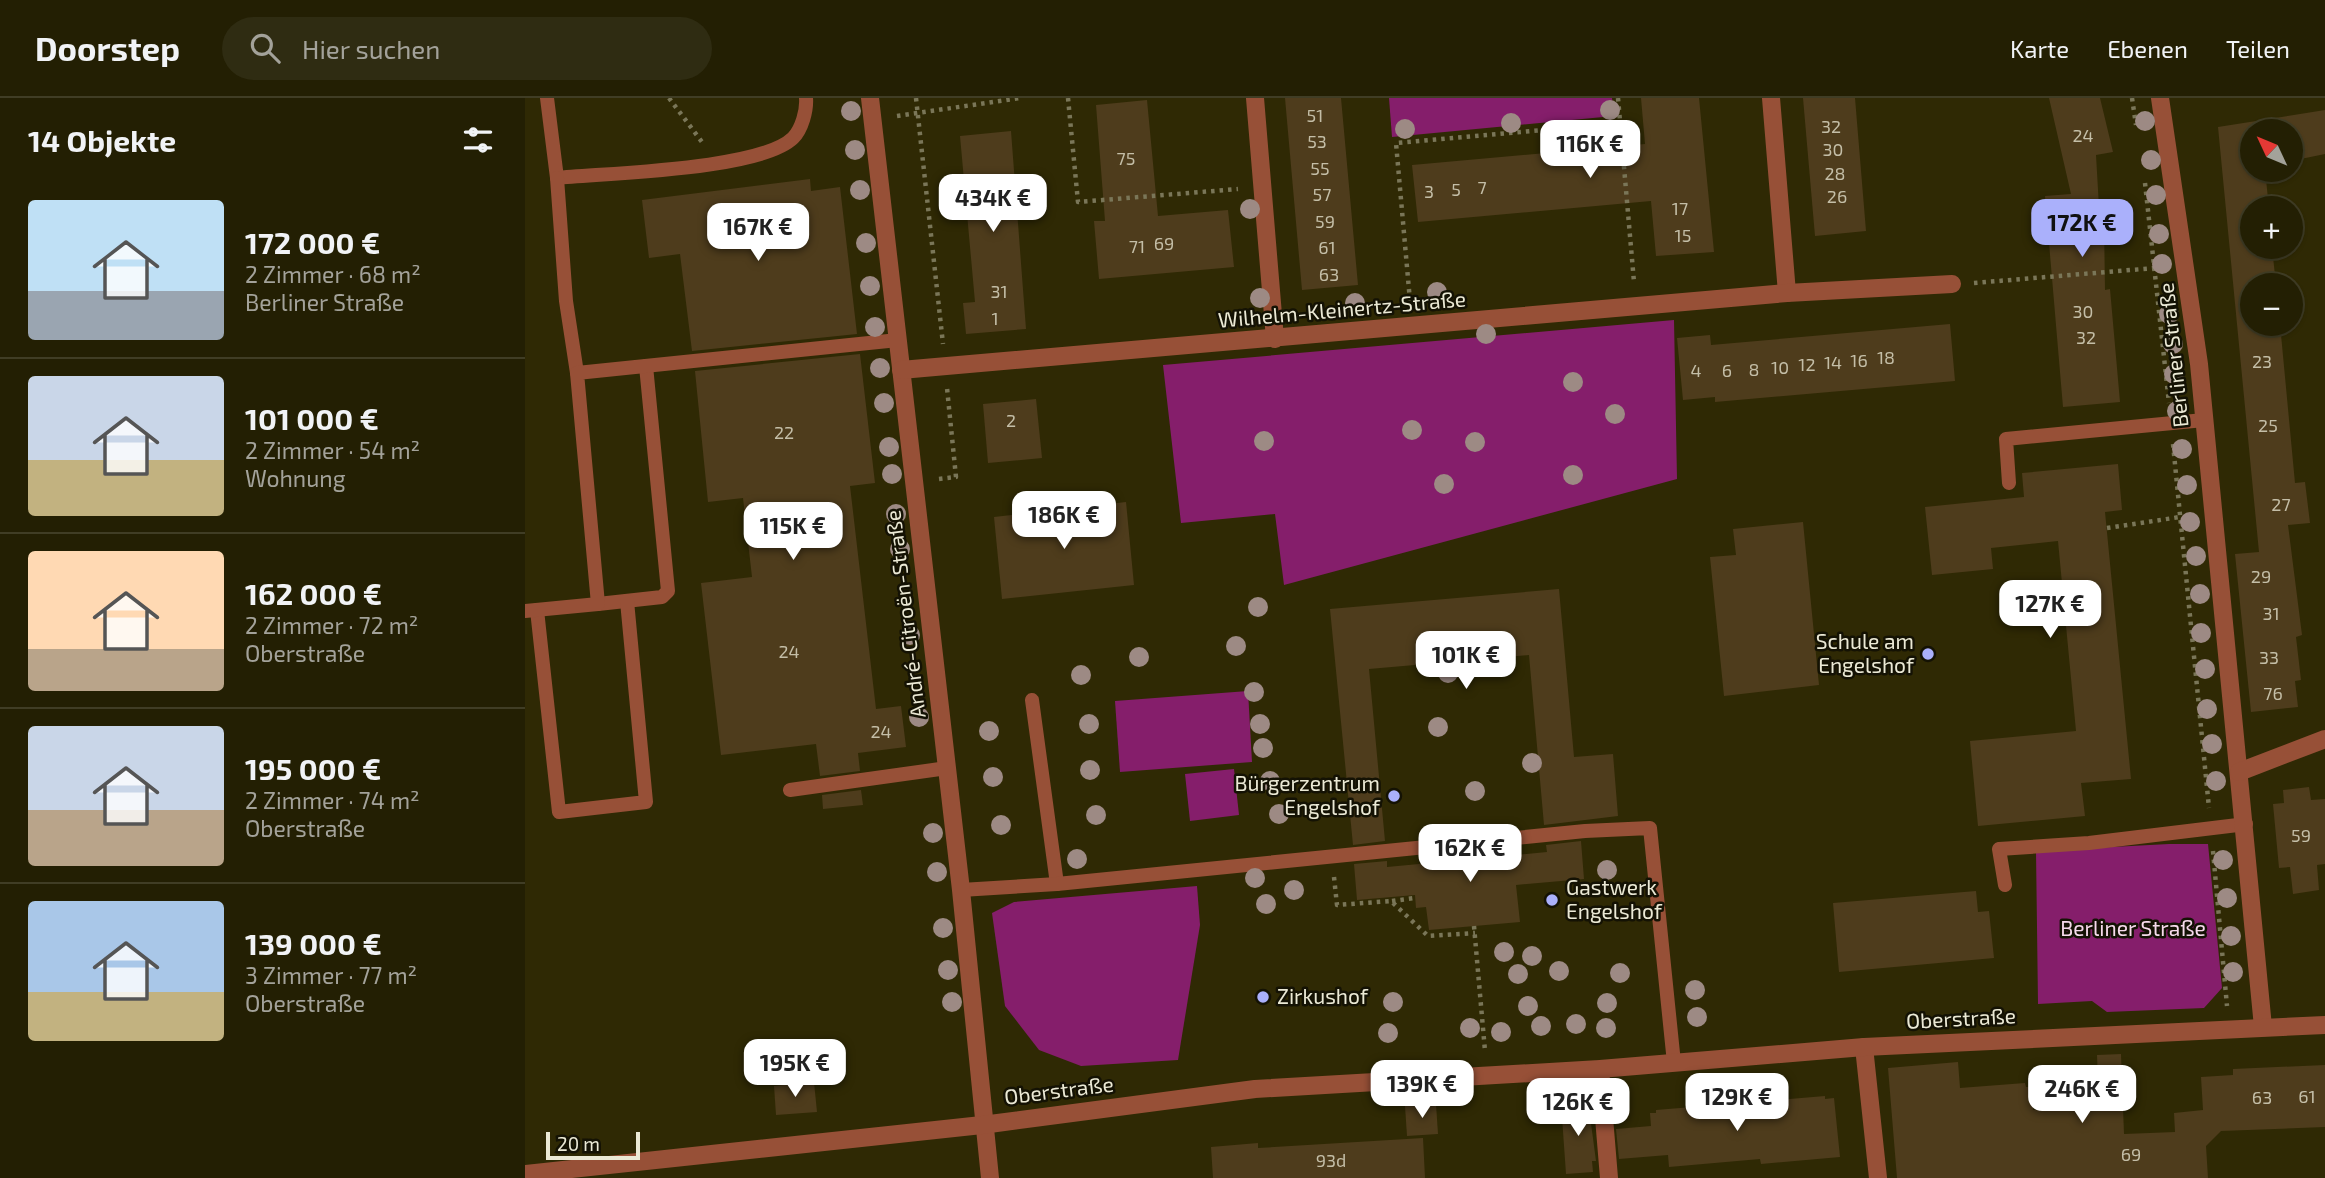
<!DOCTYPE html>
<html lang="de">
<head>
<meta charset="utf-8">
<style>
	body { margin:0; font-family:"Exo 2",sans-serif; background:#2f2c12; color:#f1f3f6; height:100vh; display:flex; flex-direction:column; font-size:26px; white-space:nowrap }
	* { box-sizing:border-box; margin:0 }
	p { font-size:23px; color:#a3a29a }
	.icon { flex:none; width:38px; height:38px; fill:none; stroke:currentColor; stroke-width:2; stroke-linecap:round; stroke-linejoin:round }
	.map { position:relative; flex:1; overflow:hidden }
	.details { display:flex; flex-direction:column; background:#231f03; width:525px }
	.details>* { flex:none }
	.needle { width:46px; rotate:314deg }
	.fabs { position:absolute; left:1715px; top:21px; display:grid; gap:14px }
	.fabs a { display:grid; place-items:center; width:63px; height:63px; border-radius:50%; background:#231f03; box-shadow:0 2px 5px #0004,0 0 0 2px #403d25; font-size:35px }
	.scale { position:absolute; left:21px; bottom:18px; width:94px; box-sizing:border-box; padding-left:7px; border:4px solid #ebe9d5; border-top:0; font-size:19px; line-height:24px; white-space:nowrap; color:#ebe9d5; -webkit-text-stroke:5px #141204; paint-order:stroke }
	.price { position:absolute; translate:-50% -60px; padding:0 16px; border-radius:14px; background:#fff; color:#222; font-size:23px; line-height:46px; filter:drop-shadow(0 2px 4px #0008) }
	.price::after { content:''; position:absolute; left:50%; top:42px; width:21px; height:16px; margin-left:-10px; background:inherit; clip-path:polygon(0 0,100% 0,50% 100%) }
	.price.current { background:#aab0fb; color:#111 }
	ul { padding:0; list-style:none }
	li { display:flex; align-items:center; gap:21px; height:175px; padding:0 28px }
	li+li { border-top:2px solid #403d25 }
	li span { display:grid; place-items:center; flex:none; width:196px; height:140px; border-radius:7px; color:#555 }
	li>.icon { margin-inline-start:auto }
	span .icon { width:84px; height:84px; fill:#fffc; stroke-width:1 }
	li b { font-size:30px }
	h2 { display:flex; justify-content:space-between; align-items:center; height:84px; padding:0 28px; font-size:30px }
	header { display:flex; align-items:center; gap:42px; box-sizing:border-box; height:98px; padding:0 35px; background:#231f03; border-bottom:2px solid #403d25 }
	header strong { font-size:33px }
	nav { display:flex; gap:38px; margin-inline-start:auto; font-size:24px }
	.search { width:490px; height:63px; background:#2f2c12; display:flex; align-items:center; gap:18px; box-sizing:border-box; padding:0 24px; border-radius:38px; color:#a3a29a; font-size:26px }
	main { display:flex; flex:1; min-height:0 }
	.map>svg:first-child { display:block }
</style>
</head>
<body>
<header>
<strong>Doorstep</strong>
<div class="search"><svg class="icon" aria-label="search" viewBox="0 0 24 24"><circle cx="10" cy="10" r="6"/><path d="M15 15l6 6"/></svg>Hier suchen</div>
<nav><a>Karte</a><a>Ebenen</a><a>Teilen</a></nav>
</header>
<main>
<section class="details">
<h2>14 Objekte<svg class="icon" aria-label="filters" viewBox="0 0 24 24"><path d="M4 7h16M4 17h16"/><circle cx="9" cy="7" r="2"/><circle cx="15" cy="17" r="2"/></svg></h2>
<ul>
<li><span style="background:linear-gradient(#bfe0f5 65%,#9aa5b1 0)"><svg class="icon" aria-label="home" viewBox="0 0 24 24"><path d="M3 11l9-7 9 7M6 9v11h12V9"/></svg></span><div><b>172 000 €</b><p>2 Zimmer · 68 m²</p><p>Berliner Straße</p></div></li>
<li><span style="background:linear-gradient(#c9d6e8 60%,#c2b280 0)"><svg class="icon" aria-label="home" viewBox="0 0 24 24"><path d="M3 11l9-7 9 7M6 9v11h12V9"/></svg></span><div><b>101 000 €</b><p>2 Zimmer · 54 m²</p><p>Wohnung</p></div></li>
<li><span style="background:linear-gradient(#ffd9b3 70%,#b9a48a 0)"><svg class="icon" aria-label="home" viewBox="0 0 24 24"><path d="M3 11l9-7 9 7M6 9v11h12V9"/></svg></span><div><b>162 000 €</b><p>2 Zimmer · 72 m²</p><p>Oberstraße</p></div></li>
<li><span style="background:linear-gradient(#c9d6e8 60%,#b9a48a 0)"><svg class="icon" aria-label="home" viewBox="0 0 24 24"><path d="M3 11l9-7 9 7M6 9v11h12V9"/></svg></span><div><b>195 000 €</b><p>2 Zimmer · 74 m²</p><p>Oberstraße</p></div></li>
<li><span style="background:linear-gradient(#a9c7e8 65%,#c2b280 0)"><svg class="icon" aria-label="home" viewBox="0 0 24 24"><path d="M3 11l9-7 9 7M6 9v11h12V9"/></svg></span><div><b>139 000 €</b><p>3 Zimmer · 77 m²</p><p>Oberstraße</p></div></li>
</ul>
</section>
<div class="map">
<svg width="1800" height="1080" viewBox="0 0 1800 1080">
	<rect width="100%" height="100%" fill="#2f2904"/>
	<g fill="#851e6b">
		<polygon points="864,0 1087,0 1089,18 867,39"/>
		<polygon points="1149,222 1152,381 759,487 750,416 656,425 638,267"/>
		<polygon points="723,593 727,664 595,674 590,603"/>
		<polygon points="709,671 714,717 665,723 660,676"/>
		<polygon points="1644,746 1683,746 1697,890 1679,910 1582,914 1567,903 1513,906 1511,753"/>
		<polygon points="672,788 675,827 653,962 556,968 514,952 480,908 467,815 489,804"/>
	</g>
	<g fill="#4e3c1c">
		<polygon points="760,0 816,0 833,187 777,192"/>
		<polygon points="1116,0 1174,0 1189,154 1131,158 1126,103 893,124 887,67 1120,46"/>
		<polygon points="1278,0 1330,0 1341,133 1290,138"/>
		<polygon points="1524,0 1575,0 1588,54 1571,57 1574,109 1578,109 1579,123 1580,192 1585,191 1595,304 1538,309 1520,98 1546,96"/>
		<polygon points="622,2 633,118 703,112 709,169 574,181 569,123 580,123 571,7"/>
		<polygon points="1800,12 1800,56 1766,63 1766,33 1727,33 1727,72 1740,72 1744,110 1727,110 1727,149 1747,149 1751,187 1727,187 1727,226 1755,226 1770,385 1780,384 1785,425 1763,427 1777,537 1771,539 1776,582 1770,583 1773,609 1726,614 1710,456 1734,454 1693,29"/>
		<polygon points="486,33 501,231 441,236 438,205 450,204 435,38"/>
		<polygon points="285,81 286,93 315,89 332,236 167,253 155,156 124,160 117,102"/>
		<polygon points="1425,226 1430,283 1190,304 1190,299 1158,302 1152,240 1185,237 1186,247"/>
		<polygon points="335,256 350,385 325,388 351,611 376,608 381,649 333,655 335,673 295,678 291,646 196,657 176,485 227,479 218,400 183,404 170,273"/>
		<polygon points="511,301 517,360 463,365 458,306"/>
		<polygon points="1593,366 1597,412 1580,414 1606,681 1556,685 1560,718 1453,728 1445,643 1551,633 1533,443 1466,450 1468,471 1407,477 1400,409 1499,399 1497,375"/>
		<polygon points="601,404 609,487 477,501 469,419"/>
		<polygon points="1278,424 1294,587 1199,598 1185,459 1211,457 1208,431"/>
		<polygon points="1034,491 1049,659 1088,656 1093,718 1019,727 1004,557 844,571 860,743 828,747 805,511"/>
		<polygon points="1784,689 1786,702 1800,701 1800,766 1792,767 1794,792 1768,796 1765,769 1754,770 1748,706 1759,705 1758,692"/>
		<polygon points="336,692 338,707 298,711 297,697"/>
		<polygon points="1056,743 1059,781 991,787 995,824 904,832 901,809 891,810 890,797 832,802 829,766 862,763 862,769 1022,754 1021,747"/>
		<polygon points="1451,793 1453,814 1464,813 1469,860 1314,874 1308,805"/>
		<polygon points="1596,956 1599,1036 1650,1034 1649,1015 1678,1012 1676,979 1708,977 1708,971 1800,967 1800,1029 1696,1033 1681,1048 1683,1080 1372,1080 1363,970 1433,964 1435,990 1500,985 1501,989 1507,989 1508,1012 1574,1009 1572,957"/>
		<polygon points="289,984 292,1014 251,1017 249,988"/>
		<polygon points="1300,998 1300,1001 1309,1000 1315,1059 1236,1066 1235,1061 1144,1069 1143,1057 1094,1061 1091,1031 1126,1028 1125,1015 1131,1015 1131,1012"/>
		<polygon points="1063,1003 1071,1063 1067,1063 1068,1074 1041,1076 1036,1005"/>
		<polygon points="911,1006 913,1036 882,1038 880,1008"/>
		<polygon points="898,1040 900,1080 688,1080 686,1049 733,1045 733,1050"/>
	</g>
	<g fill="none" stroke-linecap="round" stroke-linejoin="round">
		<g stroke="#7a7658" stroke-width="4.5" stroke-dasharray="3.5 5" stroke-linecap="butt">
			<polyline points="144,0 177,44"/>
			<polyline points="391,0 418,246"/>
			<polyline points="543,0 553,104 713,91"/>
			<polyline points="1093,0 1109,184"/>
			<polyline points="1607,0 1611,27"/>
			<polyline points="372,18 495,0"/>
			<polyline points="1620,85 1644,305"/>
			<polyline points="1449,185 1630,170"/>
			<polyline points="885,203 871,45 1096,25"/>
			<polyline points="1648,346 1684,710"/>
			<polyline points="414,381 431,379 422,290"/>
			<polyline points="1582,430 1655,419"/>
			<polyline points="1688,753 1702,908"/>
			<polyline points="809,779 812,807 866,803 903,838 950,835"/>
			<polyline points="867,803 890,800"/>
			<polyline points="949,828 960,953"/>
		</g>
		<g stroke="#975037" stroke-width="14">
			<path d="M22,0L32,80C81,75 235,72 268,40C277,31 282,12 281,0"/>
			<polyline points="32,80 41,203 52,275"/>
			<polyline points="1484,385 1481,341 1679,322"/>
			<polyline points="73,506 137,499 143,493 121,268"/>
			<polyline points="12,512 34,714 121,704 102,503"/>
			<polyline points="0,513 73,506 52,275 373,242"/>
			<polyline points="507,602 532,786"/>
			<polyline points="265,692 422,670"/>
			<polyline points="1480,787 1474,751 1564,745 1721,726"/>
			<polyline points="436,792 532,786 1060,733 1125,730 1149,965"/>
		</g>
		<g stroke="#975037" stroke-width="18">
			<polyline points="345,0 436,792 465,1080"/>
			<polyline points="730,0 750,241"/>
			<polyline points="1246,0 1262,195"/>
			<polyline points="1635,0 1674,266 1738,929"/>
			<polyline points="376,272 1262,195 1427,186"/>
			<polyline points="1714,674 1800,641"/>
			<polyline points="1339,949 1353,1080"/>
			<polyline points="1075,971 1084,1080"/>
			<polyline points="0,1076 457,1027 730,991 1075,971 1339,949 1800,927"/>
		</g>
	</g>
	<g fill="#9d8a84">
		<circle cx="1085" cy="12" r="10"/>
		<circle cx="326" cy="13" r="10"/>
		<circle cx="1620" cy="23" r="10"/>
		<circle cx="986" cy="25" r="10"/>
		<circle cx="880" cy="31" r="10"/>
		<circle cx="330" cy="52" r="10"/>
		<circle cx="1626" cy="62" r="10"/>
		<circle cx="335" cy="92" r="10"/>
		<circle cx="1631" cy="97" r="10"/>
		<circle cx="725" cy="111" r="10"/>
		<circle cx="1634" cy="136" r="10"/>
		<circle cx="341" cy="145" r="10"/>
		<circle cx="1637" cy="166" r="10"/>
		<circle cx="345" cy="188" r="10"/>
		<circle cx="912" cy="194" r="10"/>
		<circle cx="735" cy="200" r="10"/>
		<circle cx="830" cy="205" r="10"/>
		<circle cx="1644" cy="216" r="10"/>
		<circle cx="350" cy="229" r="10"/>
		<circle cx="961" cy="236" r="10"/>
		<circle cx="1648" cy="246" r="10"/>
		<circle cx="355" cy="270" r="10"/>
		<circle cx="1649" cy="276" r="10"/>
		<circle cx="1048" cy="284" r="10"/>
		<circle cx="359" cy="305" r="10"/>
		<circle cx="1652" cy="313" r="10"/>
		<circle cx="1090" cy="316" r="10"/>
		<circle cx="887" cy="332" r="10"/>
		<circle cx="739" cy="343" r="10"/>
		<circle cx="950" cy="344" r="10"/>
		<circle cx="364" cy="349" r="10"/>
		<circle cx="1657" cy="351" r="10"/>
		<circle cx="367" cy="376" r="10"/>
		<circle cx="1048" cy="377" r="10"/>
		<circle cx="919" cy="386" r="10"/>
		<circle cx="1662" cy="387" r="10"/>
		<circle cx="371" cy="416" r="10"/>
		<circle cx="1665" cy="424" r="10"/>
		<circle cx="375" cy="451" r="10"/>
		<circle cx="1671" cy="458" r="10"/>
		<circle cx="1675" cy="496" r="10"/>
		<circle cx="733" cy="509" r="10"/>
		<circle cx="1676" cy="535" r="10"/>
		<circle cx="385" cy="537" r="10"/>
		<circle cx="711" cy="548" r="10"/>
		<circle cx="614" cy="559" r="10"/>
		<circle cx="1680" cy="571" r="10"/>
		<circle cx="923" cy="575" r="10"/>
		<circle cx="556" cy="577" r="10"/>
		<circle cx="729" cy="594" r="10"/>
		<circle cx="1682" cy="611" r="10"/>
		<circle cx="394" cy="619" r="10"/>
		<circle cx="564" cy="626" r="10"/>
		<circle cx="735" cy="626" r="10"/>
		<circle cx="913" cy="629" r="10"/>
		<circle cx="464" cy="633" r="10"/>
		<circle cx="1687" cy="646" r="10"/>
		<circle cx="738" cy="650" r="10"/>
		<circle cx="1007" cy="665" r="10"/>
		<circle cx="565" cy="672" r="10"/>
		<circle cx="468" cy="679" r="10"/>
		<circle cx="745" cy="683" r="10"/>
		<circle cx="1691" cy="683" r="10"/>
		<circle cx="950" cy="693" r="10"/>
		<circle cx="754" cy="716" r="10"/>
		<circle cx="571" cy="717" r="10"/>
		<circle cx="476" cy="727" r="10"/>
		<circle cx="408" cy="735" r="10"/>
		<circle cx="552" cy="761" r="10"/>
		<circle cx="1698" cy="762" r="10"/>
		<circle cx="1082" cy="772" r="10"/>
		<circle cx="412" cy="774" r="10"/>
		<circle cx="730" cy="780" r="10"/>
		<circle cx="769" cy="792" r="10"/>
		<circle cx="1702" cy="800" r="10"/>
		<circle cx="741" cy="806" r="10"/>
		<circle cx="418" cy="830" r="10"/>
		<circle cx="1706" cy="838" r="10"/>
		<circle cx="979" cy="854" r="10"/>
		<circle cx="1007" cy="858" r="10"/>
		<circle cx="423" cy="872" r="10"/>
		<circle cx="1034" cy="873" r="10"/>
		<circle cx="1708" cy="874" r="10"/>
		<circle cx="1095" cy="875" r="10"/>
		<circle cx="993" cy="876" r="10"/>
		<circle cx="1170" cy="892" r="10"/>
		<circle cx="427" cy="904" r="10"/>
		<circle cx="868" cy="904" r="10"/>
		<circle cx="1082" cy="905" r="10"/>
		<circle cx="1003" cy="908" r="10"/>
		<circle cx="1172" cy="919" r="10"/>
		<circle cx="1051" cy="926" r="10"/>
		<circle cx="1016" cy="928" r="10"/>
		<circle cx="945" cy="930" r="10"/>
		<circle cx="1081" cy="930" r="10"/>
		<circle cx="976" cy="934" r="10"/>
		<circle cx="863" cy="935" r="10"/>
	</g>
	<g fill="#aab0fb" stroke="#141204" stroke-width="2.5">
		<circle cx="1403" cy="556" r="7"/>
		<circle cx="869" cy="698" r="7"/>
		<circle cx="1027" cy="802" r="7"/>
		<circle cx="738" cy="899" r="7"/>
	</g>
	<g text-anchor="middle" stroke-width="5" stroke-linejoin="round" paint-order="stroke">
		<g font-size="18" fill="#c4bea7">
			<text x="790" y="24">51</text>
			<text x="1306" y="35">32</text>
			<text x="1558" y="44">24</text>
			<text x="792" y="50">53</text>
			<text x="1308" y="58">30</text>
			<text x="601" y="67">75</text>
			<text x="795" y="77">55</text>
			<text x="1310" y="82">28</text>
			<text x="957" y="96">7</text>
			<text x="931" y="98">5</text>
			<text x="904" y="100">3</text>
			<text x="797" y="103">57</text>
			<text x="1312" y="105">26</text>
			<text x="1155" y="117">17</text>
			<text x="800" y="130">59</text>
			<text x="1158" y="144">15</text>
			<text x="639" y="152">69</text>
			<text x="612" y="155">71</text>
			<text x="802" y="156">61</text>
			<text x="804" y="183">63</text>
			<text x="474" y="200">31</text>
			<text x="1558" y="220">30</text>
			<text x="470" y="227">1</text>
			<text x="1561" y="246">32</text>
			<text x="1361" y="266">18</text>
			<text x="1334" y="269">16</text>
			<text x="1737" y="270">23</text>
			<text x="1308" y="271">14</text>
			<text x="1282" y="273">12</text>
			<text x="1255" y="276">10</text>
			<text x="1229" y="278">8</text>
			<text x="1171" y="279">4</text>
			<text x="1202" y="279">6</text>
			<text x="486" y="329">2</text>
			<text x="1743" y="334">25</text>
			<text x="259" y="341">22</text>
			<text x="1756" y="413">27</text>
			<text x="1736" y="485">29</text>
			<text x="1746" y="522">31</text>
			<text x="264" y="560">24</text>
			<text x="1744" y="566">33</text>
			<text x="1748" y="602">76</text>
			<text x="356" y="640">24</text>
			<text x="1776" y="744">59</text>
			<text x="1782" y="1005">61</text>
			<text x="1737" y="1006">63</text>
			<text x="1606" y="1063">69</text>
			<text x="806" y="1069">93d</text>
		</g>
		<g font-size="21" fill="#ebe9d5" stroke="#141204">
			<text transform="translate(817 212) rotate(-5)" y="7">Wilhelm-Kleinertz-Straße</text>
			<text transform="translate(1649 257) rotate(-96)" y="7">Berliner Straße</text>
			<text transform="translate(381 516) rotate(-97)" y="7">André-Citroën-Straße</text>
			<text transform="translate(1436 921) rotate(-3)" y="7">Oberstraße</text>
			<text transform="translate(534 993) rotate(-7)" y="7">Oberstraße</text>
		</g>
		<g font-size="21" fill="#ebe9d5" stroke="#141204" text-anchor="end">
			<text x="1389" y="551">Schule am<tspan x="1389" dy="24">Engelshof</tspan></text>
			<text x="855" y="693">Bürgerzentrum<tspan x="855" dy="24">Engelshof</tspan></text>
			<text x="1041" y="797" text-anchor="start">Gastwerk<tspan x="1041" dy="24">Engelshof</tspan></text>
			<text x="752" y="906" text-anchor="start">Zirkushof</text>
		</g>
		<g font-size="21" fill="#f7daec" stroke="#141204">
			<text x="1608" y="838">Berliner Straße</text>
		</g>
	</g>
</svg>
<div class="fabs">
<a><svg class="needle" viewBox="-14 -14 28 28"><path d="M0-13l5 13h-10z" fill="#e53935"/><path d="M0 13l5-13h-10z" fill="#a3a29a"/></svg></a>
<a>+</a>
<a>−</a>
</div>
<div class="scale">20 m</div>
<b class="price" style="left:1065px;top:82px">116K €</b>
<b class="price" style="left:468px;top:136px">434K €</b>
<b class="price current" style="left:1557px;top:161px">172K €</b>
<b class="price" style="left:233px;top:165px">167K €</b>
<b class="price" style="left:539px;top:453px">186K €</b>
<b class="price" style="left:268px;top:464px">115K €</b>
<b class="price" style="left:1525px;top:542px">127K €</b>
<b class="price" style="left:941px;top:593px">101K €</b>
<b class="price" style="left:945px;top:786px">162K €</b>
<b class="price" style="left:270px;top:1001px">195K €</b>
<b class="price" style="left:897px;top:1022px">139K €</b>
<b class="price" style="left:1557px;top:1027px">246K €</b>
<b class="price" style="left:1212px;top:1035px">129K €</b>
<b class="price" style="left:1053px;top:1040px">126K €</b>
</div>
</main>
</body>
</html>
